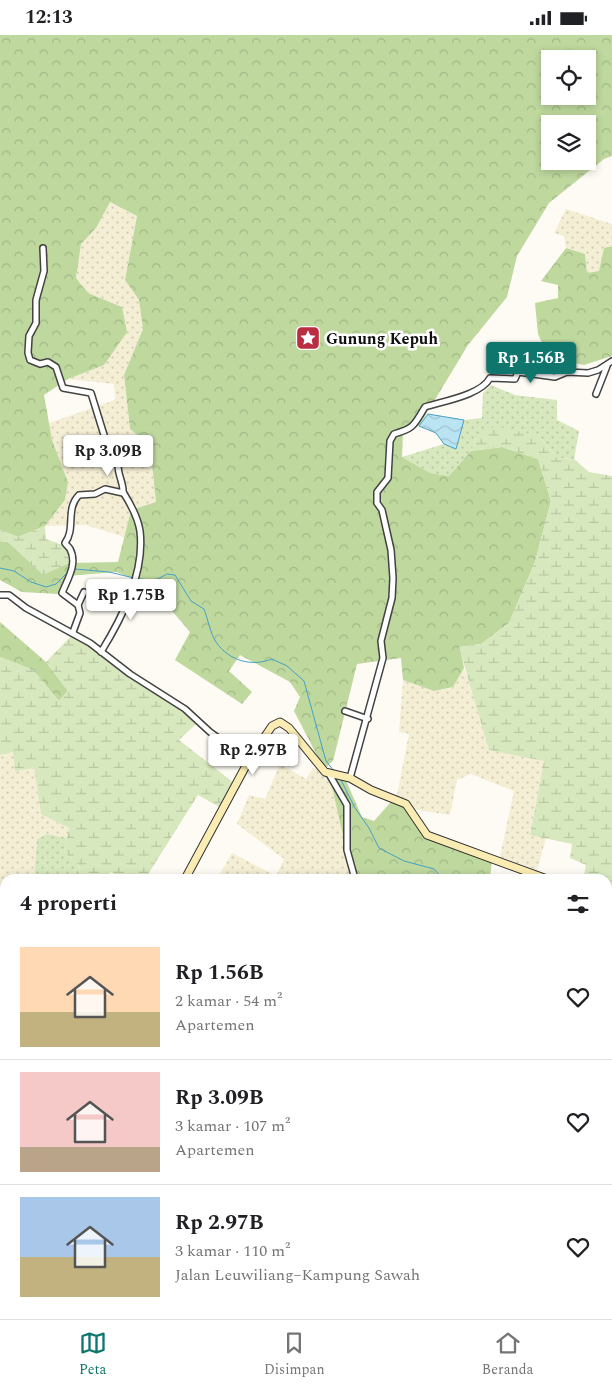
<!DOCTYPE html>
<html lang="id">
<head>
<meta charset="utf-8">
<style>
	body { margin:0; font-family:Spectral,serif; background:#f2f2f2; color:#202124; height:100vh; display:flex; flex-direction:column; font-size:19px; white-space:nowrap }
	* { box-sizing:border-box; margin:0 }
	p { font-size:16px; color:#757577 }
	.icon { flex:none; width:28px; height:28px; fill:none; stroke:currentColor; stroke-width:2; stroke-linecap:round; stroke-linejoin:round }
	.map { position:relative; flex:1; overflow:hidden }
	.sheet { position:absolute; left:0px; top:839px; width:612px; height:446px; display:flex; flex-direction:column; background:#fff; border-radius:15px 15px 0 0; box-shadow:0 2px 8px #0003 }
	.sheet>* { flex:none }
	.tools { position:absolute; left:541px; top:15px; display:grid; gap:10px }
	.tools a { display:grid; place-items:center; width:55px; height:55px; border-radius:0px; background:#fff; box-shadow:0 2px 8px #0003; font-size:25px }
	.price { position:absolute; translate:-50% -42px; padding:0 11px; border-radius:5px; background:#fff; color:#222; font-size:16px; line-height:32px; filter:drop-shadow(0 1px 2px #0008) }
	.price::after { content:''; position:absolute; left:50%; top:30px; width:15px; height:11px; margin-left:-8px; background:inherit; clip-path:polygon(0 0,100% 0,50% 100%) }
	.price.current { background:#0f766e; color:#fff }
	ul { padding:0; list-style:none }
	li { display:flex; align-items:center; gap:15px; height:125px; padding:0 20px }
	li+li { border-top:1px solid #e0e0e0 }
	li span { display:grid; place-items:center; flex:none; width:140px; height:100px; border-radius:0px; color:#555 }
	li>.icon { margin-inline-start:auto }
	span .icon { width:60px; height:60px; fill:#fffc; stroke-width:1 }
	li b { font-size:21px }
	h2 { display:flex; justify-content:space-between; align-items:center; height:60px; padding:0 20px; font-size:21px }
	.status { display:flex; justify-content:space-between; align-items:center; height:35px; padding:0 25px; background:#fff; direction:ltr }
	.status svg { height:14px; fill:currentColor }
	.menu { display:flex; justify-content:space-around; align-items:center; height:70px; border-top:1px solid #e0e0e0; background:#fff; font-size:14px; color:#757577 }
	.menu a { display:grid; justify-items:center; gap:2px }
	.menu .current { color:#0f766e }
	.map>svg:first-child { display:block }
</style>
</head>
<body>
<div class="status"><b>12:13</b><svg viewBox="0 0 49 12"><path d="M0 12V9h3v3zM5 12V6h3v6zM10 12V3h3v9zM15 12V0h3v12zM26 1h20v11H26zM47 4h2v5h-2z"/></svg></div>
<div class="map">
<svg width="612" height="1284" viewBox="0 0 612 1284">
	<defs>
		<pattern id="farmland-dots" width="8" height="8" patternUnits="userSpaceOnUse" patternTransform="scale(1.25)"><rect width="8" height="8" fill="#f4eed4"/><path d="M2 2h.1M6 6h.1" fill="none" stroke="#d0cbb5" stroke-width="1.8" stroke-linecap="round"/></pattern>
		<pattern id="green-dots" width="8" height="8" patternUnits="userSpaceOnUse" patternTransform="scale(1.25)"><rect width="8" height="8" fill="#d8e8be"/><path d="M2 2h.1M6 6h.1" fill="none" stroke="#b8c6a2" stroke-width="1.8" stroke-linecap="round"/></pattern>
		<pattern id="forest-crowns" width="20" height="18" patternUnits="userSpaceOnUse" patternTransform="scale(1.25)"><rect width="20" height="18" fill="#bed89e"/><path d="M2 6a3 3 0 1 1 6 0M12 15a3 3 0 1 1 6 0" fill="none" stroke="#a2b887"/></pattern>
		<pattern id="wetland-marsh" width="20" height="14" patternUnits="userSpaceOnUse" patternTransform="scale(1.25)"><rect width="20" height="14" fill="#d8e8be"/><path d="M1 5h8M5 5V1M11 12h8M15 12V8" fill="none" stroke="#b8c6a2"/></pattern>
		<pattern id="water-waves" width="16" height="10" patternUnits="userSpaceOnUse" patternTransform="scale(1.25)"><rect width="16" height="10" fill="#bbe4f3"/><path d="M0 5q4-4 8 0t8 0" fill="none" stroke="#a0c3cf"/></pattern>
	</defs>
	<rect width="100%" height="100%" fill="#fefbf4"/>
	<g fill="url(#farmland-dots)">
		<polygon points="109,167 137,181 125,245 139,265 143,294 124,340 130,394 150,410 156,467 131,475 124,502 86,490 45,491 65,465 68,447 52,405 49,388 115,365 114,349 68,344 104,330 122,272 88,258 76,243 81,209 96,193"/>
		<polygon points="566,174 612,189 612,211 604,213 600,236 587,238 585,219 566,213 564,201 554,198"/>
		<polygon points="464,633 475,662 544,726 530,799 546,803 537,835 500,822 514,756 471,739 457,745 450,780 412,774 397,760 409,699 399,697 403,645 434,656 452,653"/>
		<polygon points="13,717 34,733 41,779 69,793 67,803 47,799 37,804 34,844 5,844 5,916 0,915 0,720"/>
		<polygon points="280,729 306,744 313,733 324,734 330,743 347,819 357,844 217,844 232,818 276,841 284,824 237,789 249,760 265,764"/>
		<polygon points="0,1181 5,1182 5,1241 0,1242"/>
		<polygon points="284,1280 478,1280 477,1284 290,1284"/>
	</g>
	<g fill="url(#green-dots)">
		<polygon points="491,350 515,360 557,365 557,385 579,396 574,424 557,423 539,401 477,402 471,416 449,441 430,438 402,422 444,409 456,413 464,385 482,383 483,358"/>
		<polygon points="47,799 67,803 64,817 79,830 81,844 34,844 37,804"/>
		<polygon points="612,1239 610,1284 567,1284 568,1280 608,1280 608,1241"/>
	</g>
	<g fill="url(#forest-crowns)" fill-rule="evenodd">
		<path d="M0,0H612V121L604,124L549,168L517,221L507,262L468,310L419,391L403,397L402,422L430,438L449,441L471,416L502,412L538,424L551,466L535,527L509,588L481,609L460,612L464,633L453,652L434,656L403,645L401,623L357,629L333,726L324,734L294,676L300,662L290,647L240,620L229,636L252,657L242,669L175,625L190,597L149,549L116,537L68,541L58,559L22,557L0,545V506L8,507L43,539L69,528L118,527L131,475L156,467L150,410L130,394L124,340L143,294L139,265L125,245L137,181L110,167L96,193L81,209L76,243L88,258L122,272L127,297L104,330L68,344L44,360L52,405L68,447L65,465L45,491L18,502L0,495ZM550,24H588V61H550ZM550,89H588V126H550Z"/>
		<polygon points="612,211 612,321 584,330 549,323 538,299 535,268 558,263 558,250 541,246 566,213 585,219 587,238 599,236 604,213"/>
		<polygon points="0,587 46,627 68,656 59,666 33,635 0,622"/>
		<polygon points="344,741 362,782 374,786 397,760 412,774 424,800 492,825 490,844 357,844 347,819 330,743"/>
		<polygon points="608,899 612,899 612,1239 608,1241"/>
		<polygon points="0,959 5,959 4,1022 0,1021"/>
		<polygon points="5,1241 5,1280 284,1280 290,1284 0,1284 0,1242"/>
		<polygon points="478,1280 568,1280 567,1284 477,1284"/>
	</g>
	<g fill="url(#wetland-marsh)">
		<polygon points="495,391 539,401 557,423 574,424 589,437 612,441 612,871 608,869 608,844 583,844 586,830 570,823 572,809 530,800 544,726 489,715 459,612 481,609 509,588 535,527 551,466 538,424 502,412 471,416 477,402"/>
		<polygon points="45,491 46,504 68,512 69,528 43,540 8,507 0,506 0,495 18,502"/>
		<polygon points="73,599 137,648 177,670 196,689 179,705 234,748 221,773 198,760 145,844 124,844 110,837 108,844 81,844 79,830 64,817 69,793 41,779 34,733 15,736 13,717 0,720 0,622 33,635 59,666 68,656 46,627"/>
	</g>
	<polygon fill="url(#water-waves)" stroke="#46a0c7" points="428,379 464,385 456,414 444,409 436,398 419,391"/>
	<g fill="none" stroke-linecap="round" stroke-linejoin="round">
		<g stroke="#46a0c7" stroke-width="1">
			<polyline points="0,533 14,536 31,547 46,552 56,549 69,536"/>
			<polyline points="75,534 109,537 134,543"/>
			<path d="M138,544L156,545L167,539L175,540L191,566L204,574C208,584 210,598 216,607C229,626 252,632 272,624L287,631L304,646L326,726L334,736"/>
			<polyline points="341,745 355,773 369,793 379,813 404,826 434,834 443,844"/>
			<polyline points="608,1130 612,1137"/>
			<polyline points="612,1141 609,1150 612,1158"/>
		</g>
		<g stroke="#bbe4f3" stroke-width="9">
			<polyline points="0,1275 5,1273"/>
			<polyline points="74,1284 74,1280"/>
		</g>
		<defs>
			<g id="minor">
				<path d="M43,213L44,236L36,265V288L29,301L28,318L30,325L40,329L48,327L56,332L63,353L91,358L108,413V421L118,428C117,439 124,448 123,458L105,454L95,459L79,460C65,474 76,494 65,508C67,511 69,512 70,514C78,529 67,545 62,558L78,570"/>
				<polyline points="596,359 607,331"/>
				<polyline points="0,560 9,560 26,573 90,608 130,639 185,674 210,697 249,725"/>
				<polyline points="73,597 80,578 78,570 84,557"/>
				<path d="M101,617C122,583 145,538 140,496C138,483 130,468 123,457"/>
				<polyline points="345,676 368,684"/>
				<polyline points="329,739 347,770 347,815 355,844"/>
				<path d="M350,743L383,623L381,606L392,563L393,543L391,515L382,475L377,468V457L388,443L390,406L394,399C415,393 414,390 425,372C444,366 481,360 490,343L515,344L518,337L555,342L567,337L588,338L598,335L612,326"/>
				<polyline points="0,1151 5,1153"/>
				<polyline points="286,1280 293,1284"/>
			</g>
			<g id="secondary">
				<polyline points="185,844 249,725 272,691 280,687 289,693 325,737 350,743 371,755 406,769 427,800 547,844"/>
				<polyline points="608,871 612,876"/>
				<polyline points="0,1120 5,1117"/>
			</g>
		</defs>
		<use href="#minor" stroke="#434343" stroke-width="8"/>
		<use href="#secondary" stroke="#323232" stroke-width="9"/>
		<use href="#minor" stroke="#fff" stroke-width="5"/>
		<use href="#secondary" stroke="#fbecb3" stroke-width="7"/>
	</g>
	<defs>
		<symbol id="sight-square" viewBox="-11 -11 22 22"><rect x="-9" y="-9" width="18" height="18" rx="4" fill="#ba2e42" stroke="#fff"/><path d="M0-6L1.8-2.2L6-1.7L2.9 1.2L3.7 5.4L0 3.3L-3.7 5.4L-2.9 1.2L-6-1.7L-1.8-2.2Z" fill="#fff"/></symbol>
	</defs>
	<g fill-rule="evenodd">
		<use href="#sight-square" x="294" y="289" width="28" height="28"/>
	</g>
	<g text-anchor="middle" stroke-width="5" stroke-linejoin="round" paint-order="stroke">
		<g font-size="16" font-weight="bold" fill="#101010" stroke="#fff" text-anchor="start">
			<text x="326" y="309">Gunung Kepuh</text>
		</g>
	</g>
</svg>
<div class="tools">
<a><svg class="icon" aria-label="locate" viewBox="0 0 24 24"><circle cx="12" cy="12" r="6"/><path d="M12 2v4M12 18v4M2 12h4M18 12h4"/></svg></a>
<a><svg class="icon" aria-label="layers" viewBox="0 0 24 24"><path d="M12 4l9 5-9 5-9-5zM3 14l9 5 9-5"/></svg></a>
</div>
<b class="price current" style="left:531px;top:349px">Rp 1.56B</b>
<b class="price" style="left:108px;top:442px">Rp 3.09B</b>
<b class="price" style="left:131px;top:586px">Rp 1.75B</b>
<b class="price" style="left:253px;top:741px">Rp 2.97B</b>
<section class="sheet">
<h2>4 properti<svg class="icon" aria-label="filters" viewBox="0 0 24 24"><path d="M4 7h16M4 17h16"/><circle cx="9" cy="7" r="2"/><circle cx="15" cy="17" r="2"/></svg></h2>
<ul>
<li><span style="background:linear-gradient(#ffd9b3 65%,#c2b280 0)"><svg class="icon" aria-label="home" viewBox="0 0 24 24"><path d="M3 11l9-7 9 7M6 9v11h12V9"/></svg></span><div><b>Rp 1.56B</b><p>2 kamar · 54 m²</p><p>Apartemen</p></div><svg class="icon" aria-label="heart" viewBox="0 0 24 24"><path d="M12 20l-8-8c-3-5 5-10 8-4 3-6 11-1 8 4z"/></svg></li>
<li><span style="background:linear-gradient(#f6c9c9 75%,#b9a48a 0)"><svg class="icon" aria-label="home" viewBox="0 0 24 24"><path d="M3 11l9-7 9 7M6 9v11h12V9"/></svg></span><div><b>Rp 3.09B</b><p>3 kamar · 107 m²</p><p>Apartemen</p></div><svg class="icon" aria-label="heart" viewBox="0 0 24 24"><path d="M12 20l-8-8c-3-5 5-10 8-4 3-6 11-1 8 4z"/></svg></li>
<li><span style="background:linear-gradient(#a9c7e8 60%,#c2b280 0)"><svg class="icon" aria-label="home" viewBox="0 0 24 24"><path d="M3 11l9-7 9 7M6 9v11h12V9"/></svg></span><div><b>Rp 2.97B</b><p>3 kamar · 110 m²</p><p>Jalan Leuwiliang–Kampung Sawah</p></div><svg class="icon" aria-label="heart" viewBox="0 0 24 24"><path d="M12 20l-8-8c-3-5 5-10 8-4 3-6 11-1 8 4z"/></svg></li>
</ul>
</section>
</div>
<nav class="menu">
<a class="current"><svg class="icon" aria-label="map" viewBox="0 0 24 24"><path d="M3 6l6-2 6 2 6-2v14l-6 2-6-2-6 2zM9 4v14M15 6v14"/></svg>Peta</a>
<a><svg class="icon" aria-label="saved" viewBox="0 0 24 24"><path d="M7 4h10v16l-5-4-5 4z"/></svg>Disimpan</a>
<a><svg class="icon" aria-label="home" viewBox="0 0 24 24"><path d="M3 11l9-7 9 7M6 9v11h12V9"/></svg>Beranda</a>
</nav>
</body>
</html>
